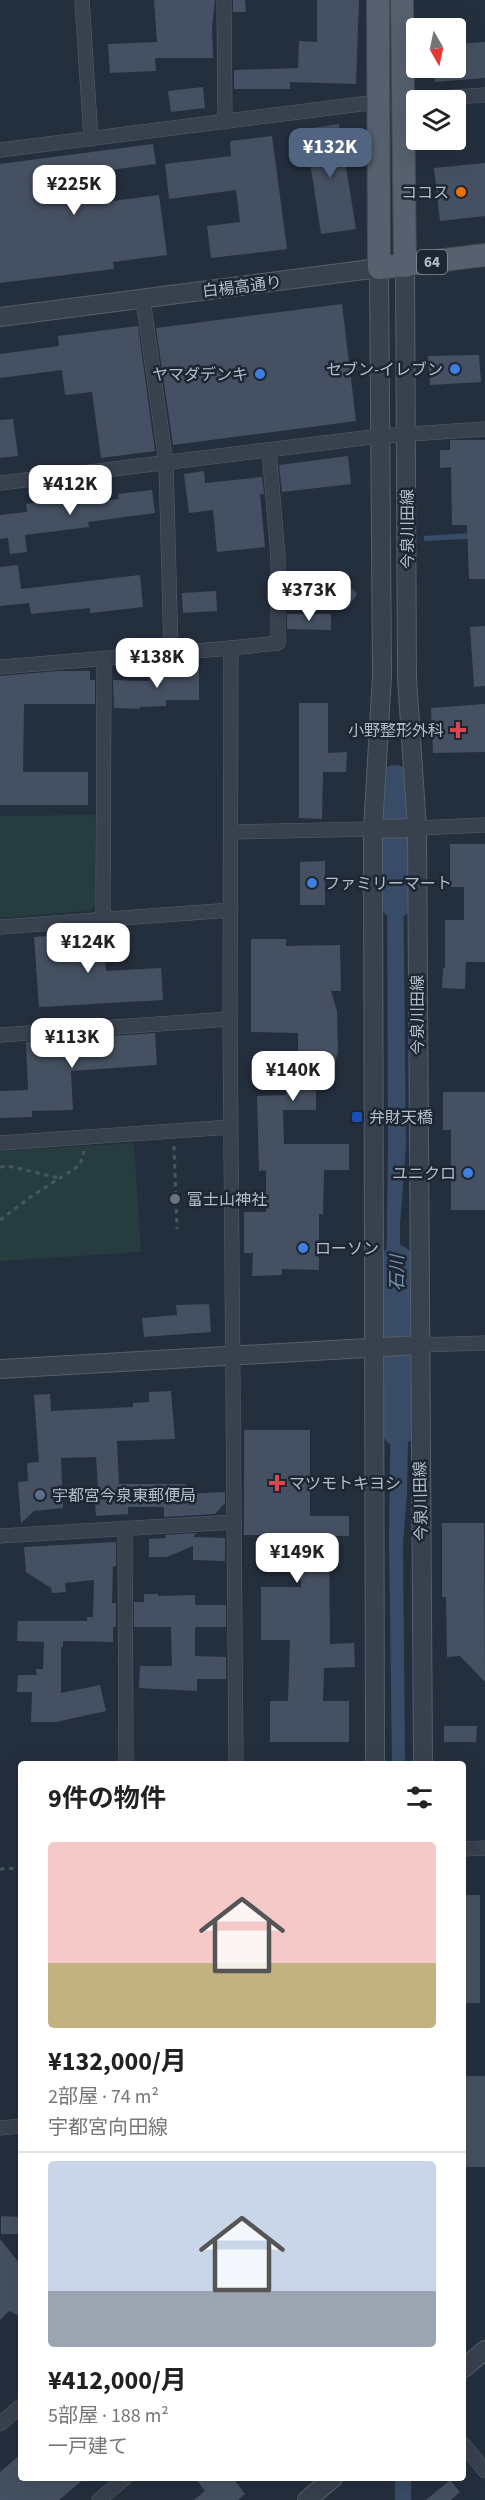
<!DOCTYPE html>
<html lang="ja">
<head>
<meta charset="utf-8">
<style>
	body { margin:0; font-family:"Source Sans 3","Noto Sans JP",sans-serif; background:#f6f6f6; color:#222; height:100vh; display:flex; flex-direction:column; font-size:22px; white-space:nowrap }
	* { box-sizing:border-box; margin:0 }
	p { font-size:20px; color:#767676 }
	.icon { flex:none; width:33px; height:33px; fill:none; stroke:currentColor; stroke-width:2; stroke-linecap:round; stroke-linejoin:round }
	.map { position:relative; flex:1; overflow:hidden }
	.side { position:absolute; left:18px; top:1761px; width:448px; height:720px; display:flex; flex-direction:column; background:#fff; border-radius:6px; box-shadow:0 6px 24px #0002 }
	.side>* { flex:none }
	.needle { width:39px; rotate:171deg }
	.fabs { position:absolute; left:406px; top:18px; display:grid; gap:12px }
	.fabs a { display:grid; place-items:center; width:60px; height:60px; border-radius:6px; background:#fff; box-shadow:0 6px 24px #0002; font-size:30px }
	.price { position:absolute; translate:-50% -51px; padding:0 14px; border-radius:12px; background:#fff; color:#222; font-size:20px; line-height:39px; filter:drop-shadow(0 2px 3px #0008) }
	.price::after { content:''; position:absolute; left:50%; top:36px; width:18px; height:14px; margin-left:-9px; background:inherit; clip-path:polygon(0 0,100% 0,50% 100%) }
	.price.active { background:#516482; color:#fff }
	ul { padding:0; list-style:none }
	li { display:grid; align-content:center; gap:12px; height:318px; padding:0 30px }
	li+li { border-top:2px solid #e0e0e0 }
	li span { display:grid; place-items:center; height:186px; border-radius:6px; color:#555 }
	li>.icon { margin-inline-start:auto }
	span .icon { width:108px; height:108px; fill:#fffc; stroke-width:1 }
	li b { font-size:26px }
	h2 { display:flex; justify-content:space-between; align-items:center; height:72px; padding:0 30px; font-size:26px }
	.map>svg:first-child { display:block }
</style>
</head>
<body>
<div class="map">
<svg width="485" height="2500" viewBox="0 0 485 2500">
	<rect width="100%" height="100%" fill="#242f3e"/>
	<g fill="#263c3f">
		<polygon points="95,815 97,902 90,911 0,918 0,816"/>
		<polygon points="134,1143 141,1252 0,1261 0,1151"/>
	</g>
	<g fill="#394c67">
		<polygon points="485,532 485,538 424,541 424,536"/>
		<polygon points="387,861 403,861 406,1146 400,1224 400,1303 386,1302 388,1143"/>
		<polygon points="409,1386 407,1492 403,1545 405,1764 392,1764 389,1539 391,1387"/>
		<rect x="395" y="2478" width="16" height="22"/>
	</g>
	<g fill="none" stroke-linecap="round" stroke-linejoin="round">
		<g stroke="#394c67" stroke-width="32">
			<polyline points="395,781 396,902"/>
			<polyline points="397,1261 398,1430"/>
		</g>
	</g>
	<g fill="#455162">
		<polygon points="154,0 215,0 212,27 213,58 155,58 156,71 110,73 108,44 157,42"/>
		<polygon points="233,0 245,0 246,12 233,12"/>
		<polygon points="317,0 359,0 356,84 290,82 290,89 234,89 234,70 298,68 299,41 317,42"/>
		<polygon points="485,42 485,78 435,82 434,68 456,68 456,44"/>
		<polygon points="203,87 205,108 171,112 168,91"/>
		<polygon points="339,124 356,229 321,234 305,129"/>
		<polygon points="272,136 287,249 211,258 207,226 240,222 236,190 169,199 165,164 231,156 230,141"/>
		<polygon points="153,144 156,164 102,171 105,202 159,195 167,255 113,262 114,269 0,283 0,164"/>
		<polygon points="485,163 485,216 440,221 434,168"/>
		<polygon points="342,304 356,421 173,445 156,328"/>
		<polygon points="138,326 155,451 101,458 92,392 65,395 62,370 0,378 0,354 59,346 58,336"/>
		<polygon points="479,355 481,382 430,385 428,356"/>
		<polygon points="13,419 18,456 0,458 0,420"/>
		<polygon points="450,440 485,440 485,579 469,579 467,525 452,525 451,467 440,468 440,450 450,450"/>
		<polygon points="348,456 351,484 282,492 279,465"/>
		<polygon points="204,471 205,483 262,477 264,494 260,494 265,547 217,552 213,510 189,513 184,474"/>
		<polygon points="152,490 155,513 88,522 89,527 25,535 27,552 10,554 8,538 0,539 0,515 27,512 26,504 85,496 86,503 119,499 118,494"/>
		<polygon points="18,565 21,589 140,575 143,607 90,613 90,608 31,614 29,603 0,606 0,567"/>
		<polygon points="321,576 347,576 347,582 357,594 347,609 321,609"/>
		<polygon points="216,591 217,611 183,613 182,593"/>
		<polygon points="287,614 331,614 331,630 287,629"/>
		<polygon points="485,626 485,686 474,687 470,627"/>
		<polygon points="149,670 199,670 199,700 166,700 166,706 140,707 139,709 114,708 113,680 149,681"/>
		<polygon points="57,671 90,671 90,680 95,680 95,704 24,704 23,772 88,772 88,805 0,805 0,676"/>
		<polygon points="299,703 328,703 328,753 347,752 346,772 323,772 322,819 299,818"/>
		<polygon points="485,704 485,752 433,753 431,708"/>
		<polygon points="450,844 485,844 485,962 466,962 465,989 442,988 443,968 445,968 445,920 464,920 464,887 450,887"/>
		<polygon points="325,861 325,905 300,905 300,862"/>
		<polygon points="103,932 106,971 161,968 163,1000 39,1007 34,937"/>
		<polygon points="251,939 286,939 286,946 340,945 341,991 331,991 337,1011 338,1052 333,1069 316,1071 316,1110 283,1110 284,1144 349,1144 349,1170 324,1170 323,1214 319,1214 319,1270 282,1269 282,1275 252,1276 253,1253 244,1253 244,1212 266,1212 266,1170 259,1171 257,1096 286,1095 286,1084 298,1084 298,1033 251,1032"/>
		<polygon points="155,1033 157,1065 71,1071 73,1110 32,1111 32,1117 0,1118 0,1091 28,1090 26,1042"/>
		<polygon points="443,1092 485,1092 485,1210 451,1210 451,1130 443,1130"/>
		<polygon points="209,1304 211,1332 144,1337 142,1318 177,1315 176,1305"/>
		<polygon points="171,1391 175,1439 117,1441 119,1484 186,1484 186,1494 225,1492 225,1503 215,1514 164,1517 164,1507 128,1507 128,1514 96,1516 94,1488 98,1488 96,1457 61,1458 63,1508 34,1511 21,1523 18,1482 28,1481 27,1463 39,1462 34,1395 50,1394 51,1411 133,1407 133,1403 149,1402 149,1392"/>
		<polygon points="244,1430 310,1430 310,1516 349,1516 349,1536 329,1536 330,1644 354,1643 355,1667 324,1668 323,1701 349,1701 349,1742 270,1742 270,1701 288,1701 290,1640 261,1640 261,1587 301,1587 300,1535 244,1535"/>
		<polygon points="442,1523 484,1523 485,1682 460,1656 447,1657 446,1597 442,1597"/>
		<polygon points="197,1533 193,1537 225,1538 225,1561 193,1560 193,1546 167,1557 149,1557 149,1539 166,1538 165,1535"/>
		<polygon points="116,1542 116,1566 113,1566 112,1603 116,1603 116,1627 113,1627 113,1642 63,1641 63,1647 61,1647 61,1693 100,1685 106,1711 56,1722 31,1722 32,1692 17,1692 18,1675 37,1675 36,1669 43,1669 44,1642 17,1641 18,1621 87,1621 87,1617 93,1617 94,1580 65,1583 66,1592 52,1593 51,1588 26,1572 24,1547"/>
		<polygon points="144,1594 158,1594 158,1596 195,1595 195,1605 226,1605 226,1627 195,1627 195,1656 226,1657 226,1679 197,1679 197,1691 139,1688 140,1666 172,1666 171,1627 134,1627 134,1602 144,1602"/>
		<polygon points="444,1726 477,1726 476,1742 444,1742"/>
		<rect x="464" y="1895" width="16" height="108"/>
		<rect x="464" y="2076" width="21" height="91"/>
		<polygon points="1,2216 21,2217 21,2234 1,2234"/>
		<polygon points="0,2239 21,2265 21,2317 9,2311 0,2320"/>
		<polygon points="21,2454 21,2478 85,2478 59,2500 0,2500 0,2472"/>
		<polygon points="195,2478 233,2478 245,2494 238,2500 194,2500 205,2491"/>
		<polygon points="450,2480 460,2492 451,2500 426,2500"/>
	</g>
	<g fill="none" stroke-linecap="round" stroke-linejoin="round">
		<defs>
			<g id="minor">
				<polyline points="82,0 91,139"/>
				<polyline points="224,0 225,122"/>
				<polyline points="0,150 377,102 485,95"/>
				<polyline points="143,299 166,463 171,652"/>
				<polyline points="0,483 380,436 485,429"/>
				<polyline points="231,648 278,643 278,557 269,450"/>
				<polyline points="0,667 231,648 230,1019 236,1764"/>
				<polyline points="417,828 485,825"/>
				<polyline points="232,832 373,829"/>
				<polyline points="103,919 104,658"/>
				<polyline points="0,927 231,910"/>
				<polyline points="0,1035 230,1019"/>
				<polyline points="0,1143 231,1127"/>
				<polyline points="419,1345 485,1343"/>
				<polyline points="125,1528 126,1764"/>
				<polyline points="0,1536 234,1522"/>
				<polyline points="464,1849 485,1848"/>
				<polyline points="0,2128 21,2126"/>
				<polyline points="0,2424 21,2406"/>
				<polyline points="464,2445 485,2471"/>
				<polyline points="99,2500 125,2478"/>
			</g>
			<g id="tertiary">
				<polyline points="405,266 407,678 417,828 423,1764"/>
				<polyline points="0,317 379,268 382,676 373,829 375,1764"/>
				<polyline points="373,829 417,828"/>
				<polyline points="0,1369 419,1345"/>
				<polyline points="464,2368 485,2350"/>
				<polyline points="307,2500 333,2478"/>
			</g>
			<g id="primary">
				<polyline points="378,0 379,268 485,255"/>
				<polyline points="402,0 405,266"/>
			</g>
		</defs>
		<use href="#minor" stroke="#565f6c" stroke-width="15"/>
		<use href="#tertiary" stroke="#565f6c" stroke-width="20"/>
		<use href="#primary" stroke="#414a57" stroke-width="24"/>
		<g stroke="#44595c" stroke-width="3" stroke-dasharray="4.5 4.5" stroke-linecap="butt">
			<polyline points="174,1146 177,1229"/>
			<polyline points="0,1167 8,1166 59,1178"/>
			<polyline points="0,1220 29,1198 80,1165 84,1151"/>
			<polyline points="0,1869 21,1868"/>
		</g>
		<use href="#minor" stroke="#38414e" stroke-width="14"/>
		<use href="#tertiary" stroke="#38414e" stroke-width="18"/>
		<use href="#primary" stroke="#56606e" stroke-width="22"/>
	</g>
	<circle fill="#e8710a" stroke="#1d2633" stroke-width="2" cx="461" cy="192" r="6"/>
	<g fill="#3f7fe0" stroke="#1d2633" stroke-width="2">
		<circle cx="455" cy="369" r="6"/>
		<circle cx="260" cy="374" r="6"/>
		<circle cx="312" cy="883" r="6"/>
		<circle cx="468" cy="1173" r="6"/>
		<circle cx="303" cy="1248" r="6"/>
	</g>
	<g fill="#e0444e" stroke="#1d2633" stroke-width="2">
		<path d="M455 721h6v6h6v6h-6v6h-6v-6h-6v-6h6z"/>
		<path d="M274 1474h6v6h6v6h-6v6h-6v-6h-6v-6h6z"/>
	</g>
	<rect fill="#1a4fb4" stroke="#1d2633" stroke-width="2" x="351" y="1111" width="12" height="12" rx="3"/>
	<circle fill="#6b7280" stroke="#1d2633" stroke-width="2" cx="175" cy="1199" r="6"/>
	<circle fill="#5c6f8a" stroke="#1d2633" stroke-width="2" cx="40" cy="1495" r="6"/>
	<g text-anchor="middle" stroke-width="5" stroke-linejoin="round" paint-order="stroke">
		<rect fill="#1d2633" stroke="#878f9c" stroke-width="1.5" x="417" y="250" width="30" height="24" rx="4.5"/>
		<g font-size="15" font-weight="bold" fill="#b4bcc9">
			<text x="432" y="267">64</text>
		</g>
		<g font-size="16" fill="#b4bcc9" stroke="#1d2633" text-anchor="start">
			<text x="449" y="198" text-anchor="end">ココス</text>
			<text x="443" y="375" text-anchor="end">セブン-イレブン</text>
			<text x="248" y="380" text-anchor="end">ヤマダデンキ</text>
			<text x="444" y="736" text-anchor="end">小野整形外科</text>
			<text x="324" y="889">ファミリーマート</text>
			<text x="369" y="1123">弁財天橋</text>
			<text x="456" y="1179" text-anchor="end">ユニクロ</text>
			<text x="187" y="1205">富士山神社</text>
			<text x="315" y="1254">ローソン</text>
			<text x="289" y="1489">マツモトキヨシ</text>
			<text x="52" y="1501">宇都宮今泉東郵便局</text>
		</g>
		<g font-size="16" fill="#b4bcc9" stroke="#1d2633">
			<text transform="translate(242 286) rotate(-7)" y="6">白楊高通り</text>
			<text transform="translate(407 529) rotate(-90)" y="6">今泉川田線</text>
			<text transform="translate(417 1015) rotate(-90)" y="6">今泉川田線</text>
			<text transform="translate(420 1501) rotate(-91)" y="6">今泉川田線</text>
		</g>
		<g font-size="18" font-style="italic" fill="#7c92b1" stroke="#1d2633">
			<text transform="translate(397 1273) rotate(-90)" y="6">石川</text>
		</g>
	</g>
</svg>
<div class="fabs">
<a><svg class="needle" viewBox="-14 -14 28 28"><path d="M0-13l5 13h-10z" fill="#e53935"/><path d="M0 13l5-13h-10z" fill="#767676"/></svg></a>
<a><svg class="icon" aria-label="layers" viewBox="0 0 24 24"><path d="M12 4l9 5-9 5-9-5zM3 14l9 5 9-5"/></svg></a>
</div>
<b class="price active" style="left:330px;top:179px">¥132K</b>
<b class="price" style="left:74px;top:216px">¥225K</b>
<b class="price" style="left:70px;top:516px">¥412K</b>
<b class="price" style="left:309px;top:622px">¥373K</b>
<b class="price" style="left:157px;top:689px">¥138K</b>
<b class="price" style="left:88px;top:974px">¥124K</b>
<b class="price" style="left:72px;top:1069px">¥113K</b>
<b class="price" style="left:293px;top:1102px">¥140K</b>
<b class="price" style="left:297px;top:1584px">¥149K</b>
<section class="side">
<h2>9件の物件<svg class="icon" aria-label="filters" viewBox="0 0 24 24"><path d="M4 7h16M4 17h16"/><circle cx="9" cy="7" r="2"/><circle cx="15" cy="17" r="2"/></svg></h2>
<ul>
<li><span style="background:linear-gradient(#f6c9c9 65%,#c2b280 0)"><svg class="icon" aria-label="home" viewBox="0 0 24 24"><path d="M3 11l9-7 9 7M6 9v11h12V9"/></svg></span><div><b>¥132,000/月</b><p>2部屋 · 74 m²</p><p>宇都宮向田線</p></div></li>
<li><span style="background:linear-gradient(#c9d6e8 70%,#9aa5b1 0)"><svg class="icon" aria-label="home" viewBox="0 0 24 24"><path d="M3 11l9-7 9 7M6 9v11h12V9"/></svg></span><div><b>¥412,000/月</b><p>5部屋 · 188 m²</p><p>一戸建て</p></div></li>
</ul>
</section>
</div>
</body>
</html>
